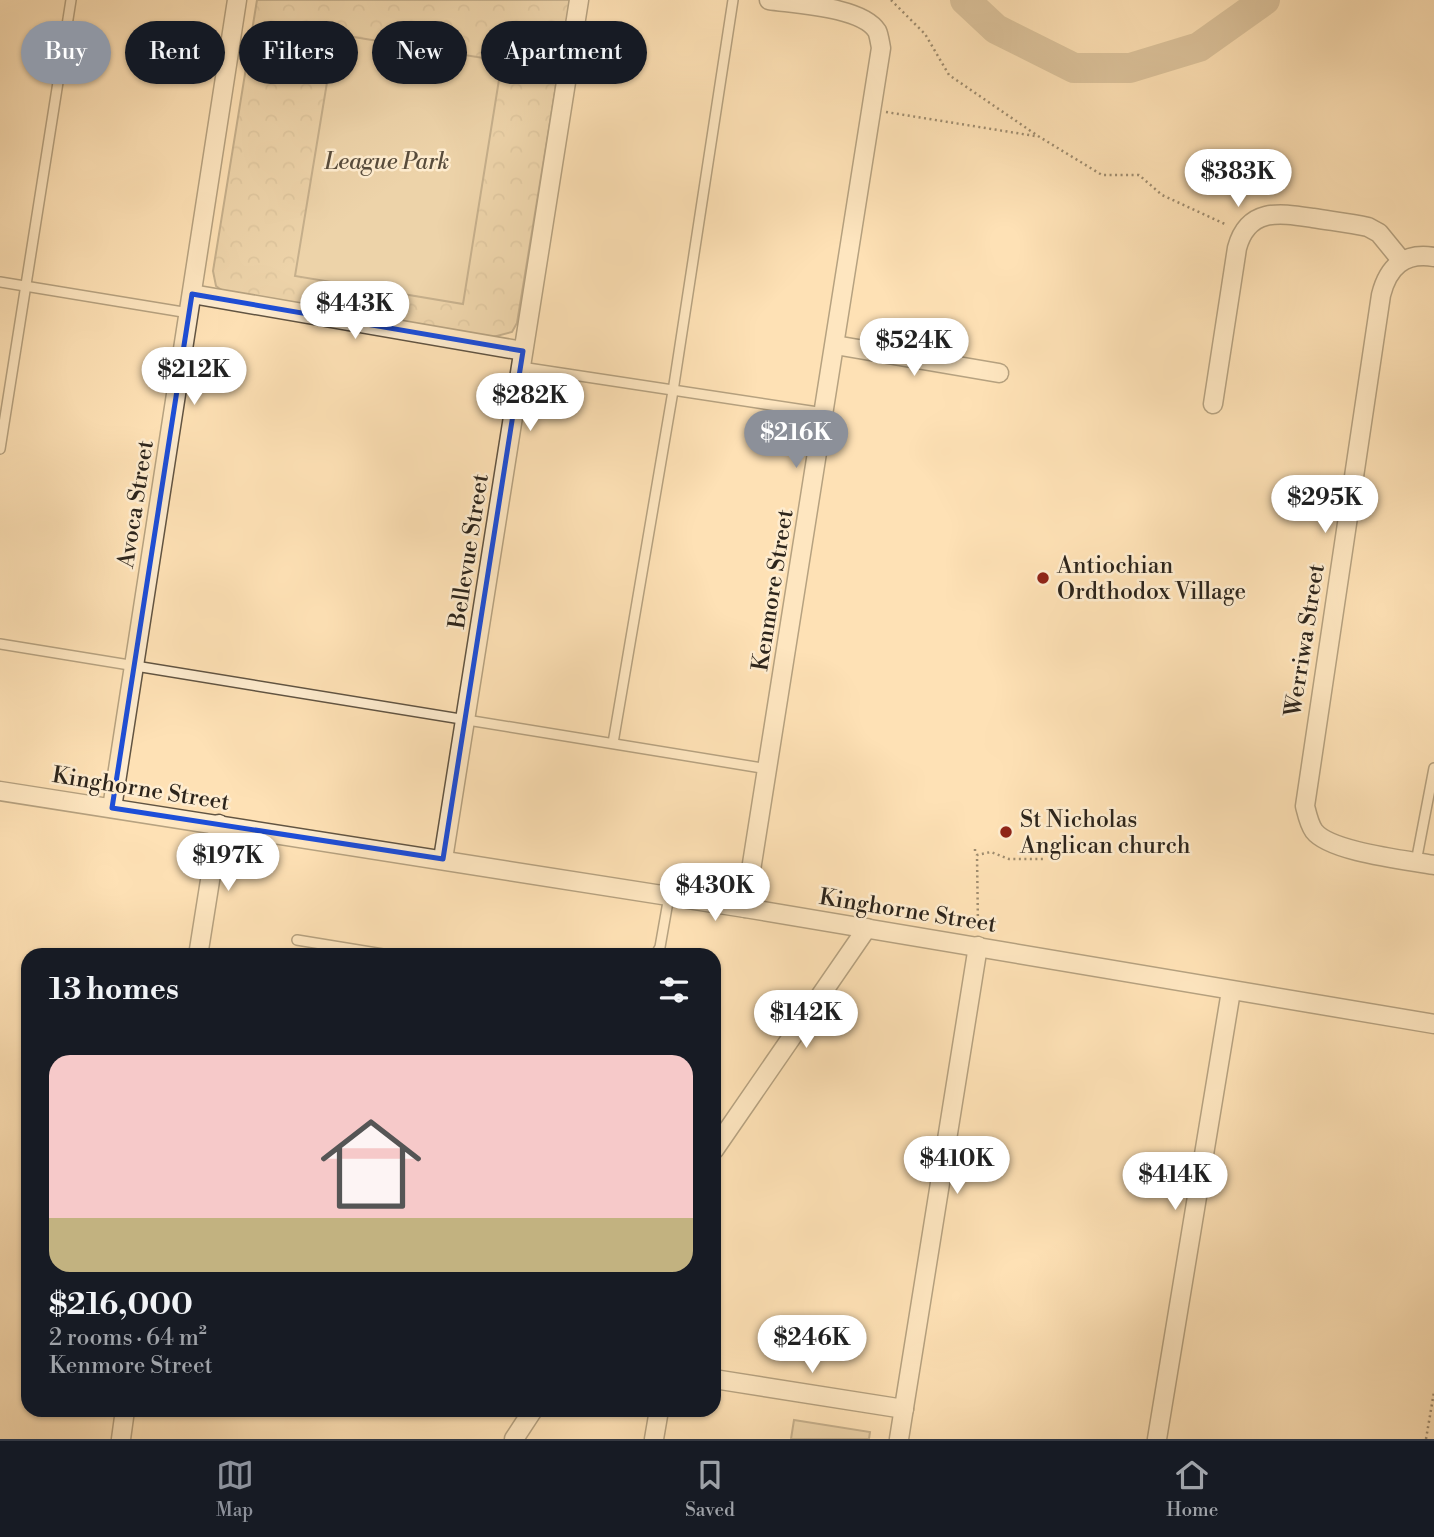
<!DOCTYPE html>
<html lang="en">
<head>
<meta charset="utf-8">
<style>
	body { margin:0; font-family:"Libre Bodoni",serif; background:#242831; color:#f1f3f6; height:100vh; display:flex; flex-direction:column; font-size:26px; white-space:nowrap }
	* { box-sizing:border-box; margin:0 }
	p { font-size:23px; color:#9ea1a6 }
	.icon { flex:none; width:38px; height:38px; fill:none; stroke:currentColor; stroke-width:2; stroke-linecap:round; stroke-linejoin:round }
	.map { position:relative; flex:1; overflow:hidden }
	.sheet { position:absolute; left:21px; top:948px; width:700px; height:469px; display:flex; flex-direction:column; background:#171b24; border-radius:21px; box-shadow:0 2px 5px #0004 }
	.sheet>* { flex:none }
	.top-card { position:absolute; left:21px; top:21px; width:700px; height:63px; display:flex; gap:14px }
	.price { position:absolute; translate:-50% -60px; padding:0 16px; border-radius:24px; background:#fff; color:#222; font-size:23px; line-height:46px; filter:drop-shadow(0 2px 4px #0008) }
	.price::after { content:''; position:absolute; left:50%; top:42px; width:21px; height:16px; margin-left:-10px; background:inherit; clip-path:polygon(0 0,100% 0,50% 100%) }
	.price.active { background:#8c9099; color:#fff }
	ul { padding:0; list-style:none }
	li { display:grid; align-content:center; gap:14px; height:371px; padding:0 28px }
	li+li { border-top:2px solid #363941 }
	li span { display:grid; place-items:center; height:217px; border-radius:21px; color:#555 }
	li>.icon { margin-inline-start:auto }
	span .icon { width:126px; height:126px; fill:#fffc; stroke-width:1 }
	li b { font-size:30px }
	h2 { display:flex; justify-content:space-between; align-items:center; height:84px; padding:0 28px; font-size:30px }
	.pill { padding:0 24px; border-radius:32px; background:#171b24; box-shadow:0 2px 5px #0004; font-size:24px; line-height:63px }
	.pill.active { background:#8c9099; color:#fff }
	.tabs { display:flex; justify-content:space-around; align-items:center; height:98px; border-top:2px solid #363941; background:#171b24; font-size:19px; color:#9ea1a6 }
	.tabs a { display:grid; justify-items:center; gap:4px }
	.tabs .active { color:#8c9099 }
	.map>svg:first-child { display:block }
</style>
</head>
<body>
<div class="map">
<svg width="1434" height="1439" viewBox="0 0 1434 1439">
	<defs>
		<pattern id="park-crowns" width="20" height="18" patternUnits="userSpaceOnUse" patternTransform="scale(1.75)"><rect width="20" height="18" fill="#dac19b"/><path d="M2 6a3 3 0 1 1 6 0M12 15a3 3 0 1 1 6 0" fill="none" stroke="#bba685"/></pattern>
	</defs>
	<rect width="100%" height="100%" fill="#fee1b5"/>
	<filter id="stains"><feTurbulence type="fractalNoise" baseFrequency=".00286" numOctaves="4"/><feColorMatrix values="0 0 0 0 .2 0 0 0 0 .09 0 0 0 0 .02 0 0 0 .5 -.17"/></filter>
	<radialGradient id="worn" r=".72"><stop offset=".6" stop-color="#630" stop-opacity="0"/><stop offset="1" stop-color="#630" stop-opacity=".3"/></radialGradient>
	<polygon fill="url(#park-crowns)" stroke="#84735c" stroke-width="2" points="257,0 570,0 517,323 512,332 493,337 228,295 216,286 213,271"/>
	<g fill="#dac19b" stroke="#84735c" stroke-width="2">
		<polygon points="335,34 502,61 463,304 295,276"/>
		<polygon points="794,1420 870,1432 869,1439 791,1439"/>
	</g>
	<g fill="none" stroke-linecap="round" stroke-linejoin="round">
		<polyline stroke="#b7a181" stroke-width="30" points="965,0 996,29 1074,68 1130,68 1199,47 1265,0"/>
		<defs>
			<g id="service">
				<polyline points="0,282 189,313"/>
				<polyline points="521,367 824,413"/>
				<polyline points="0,449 71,0"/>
				<polyline points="0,644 768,769"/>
				<polyline points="613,743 673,391 733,0"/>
				<polyline points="1416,862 1434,768"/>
				<polyline points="297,940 395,956"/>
				<polyline points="655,956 660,947 669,896"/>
			</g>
			<g id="minor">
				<path d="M1434,257C1404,252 1388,267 1381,295L1305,806C1307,814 1309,824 1314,831C1330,852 1407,860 1434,865"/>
				<polyline points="192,294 523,351"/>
				<polyline points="835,345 999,373"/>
				<path d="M1213,404L1237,248C1248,207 1280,213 1313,218C1331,221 1350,223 1368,227L1379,233L1401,260"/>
				<polyline points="0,791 745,908 1434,1024"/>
				<polyline points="112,808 237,0"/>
				<polyline points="443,859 579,0"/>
				<path d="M745,908L881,48C880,43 879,35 877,31C862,7 796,4 769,0"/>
				<polyline points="198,956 219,824"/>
				<polyline points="714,1150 867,928"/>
				<polyline points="714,1379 904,1409"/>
				<polyline points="121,1439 125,1410"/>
				<polyline points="514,1439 533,1410"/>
				<polyline points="654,1439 659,1410"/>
				<polyline points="899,1439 978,946"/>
				<polyline points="1157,1439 1231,991"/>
			</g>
		</defs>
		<use href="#service" stroke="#615442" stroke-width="12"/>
		<use href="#minor" stroke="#615442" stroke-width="21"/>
		<g stroke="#2d251c" stroke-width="2.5" stroke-dasharray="2 3.5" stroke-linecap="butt">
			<polyline points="891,0 925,34 949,75 1038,136 1102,175 1139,175 1162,195 1227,225"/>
			<polyline points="886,112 1035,136"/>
			<polyline points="975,849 975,851"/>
			<polyline points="978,927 977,855 991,852 1009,859 1043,859 1043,857"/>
			<polyline points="1426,1439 1434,1392"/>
		</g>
		<use href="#service" stroke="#feeccf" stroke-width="9"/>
		<use href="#minor" stroke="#feeccf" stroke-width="18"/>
	</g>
	<path d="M0 0H1434V1439H0ZM192,294L523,351L443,859L112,808Z" fill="#fee1b5" fill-opacity=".55" fill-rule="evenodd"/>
	<path fill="none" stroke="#1d4ed8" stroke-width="5" stroke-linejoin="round" d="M192,294L523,351L443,859L112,808Z"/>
	<g fill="#8f2418" stroke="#feeccf" stroke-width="2.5">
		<circle cx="1043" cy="578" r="7"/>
		<circle cx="1006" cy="832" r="7"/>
	</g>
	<g text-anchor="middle" stroke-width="5" stroke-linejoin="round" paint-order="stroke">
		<g font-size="23" font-style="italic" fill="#584c3c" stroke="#feeccf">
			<text x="387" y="169">League Park</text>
		</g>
		<g font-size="23" fill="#2d251c" stroke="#feeccf">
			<text transform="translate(135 504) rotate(-81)" y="8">Avoca Street</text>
			<text transform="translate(468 551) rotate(-81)" y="8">Bellevue Street</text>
			<text transform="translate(772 590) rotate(-81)" y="8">Kenmore Street</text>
			<text transform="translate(1304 640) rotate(-81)" y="8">Werriwa Street</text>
			<text transform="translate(141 788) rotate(9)" y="8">Kinghorne Street</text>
			<text transform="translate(908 910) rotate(9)" y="8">Kinghorne Street</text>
		</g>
		<g font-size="23" fill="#2d251c" stroke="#feeccf" text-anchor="start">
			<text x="1057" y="573">Antiochian<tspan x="1057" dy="26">Ordthodox Village</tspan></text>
			<text x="1020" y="827">St Nicholas<tspan x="1020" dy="26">Anglican church</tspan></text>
		</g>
	</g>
	<rect width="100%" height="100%" filter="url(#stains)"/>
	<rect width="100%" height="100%" fill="url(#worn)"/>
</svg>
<b class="price" style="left:1238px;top:209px">$383K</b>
<b class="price" style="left:355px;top:341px">$443K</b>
<b class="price" style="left:914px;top:378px">$524K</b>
<b class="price" style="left:194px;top:407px">$212K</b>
<b class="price" style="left:530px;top:433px">$282K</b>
<b class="price active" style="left:796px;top:470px">$216K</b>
<b class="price" style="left:1325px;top:535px">$295K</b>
<b class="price" style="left:228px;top:893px">$197K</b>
<b class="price" style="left:715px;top:923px">$430K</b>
<b class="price" style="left:806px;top:1050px">$142K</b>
<b class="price" style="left:957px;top:1196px">$410K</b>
<b class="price" style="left:1175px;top:1212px">$414K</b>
<b class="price" style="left:812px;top:1375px">$246K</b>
<div class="top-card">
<a class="pill active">Buy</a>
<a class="pill">Rent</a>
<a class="pill">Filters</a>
<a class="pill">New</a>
<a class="pill">Apartment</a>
</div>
<section class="sheet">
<h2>13 homes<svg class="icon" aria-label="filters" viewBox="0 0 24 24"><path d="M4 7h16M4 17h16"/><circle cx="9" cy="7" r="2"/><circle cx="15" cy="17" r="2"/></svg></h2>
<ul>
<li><span style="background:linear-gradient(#f6c9c9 75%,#c2b280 0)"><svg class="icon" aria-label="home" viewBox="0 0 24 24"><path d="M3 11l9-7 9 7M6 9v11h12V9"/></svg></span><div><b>$216,000</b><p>2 rooms · 64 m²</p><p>Kenmore Street</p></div></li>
</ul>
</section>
</div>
<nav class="tabs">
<a class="active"><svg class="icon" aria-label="map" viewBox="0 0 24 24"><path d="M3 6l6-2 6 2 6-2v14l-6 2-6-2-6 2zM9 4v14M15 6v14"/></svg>Map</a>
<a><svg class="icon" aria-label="saved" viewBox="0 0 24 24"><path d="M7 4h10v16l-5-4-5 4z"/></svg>Saved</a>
<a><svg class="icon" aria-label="home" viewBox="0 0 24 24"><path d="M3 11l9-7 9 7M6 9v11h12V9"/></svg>Home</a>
</nav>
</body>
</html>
